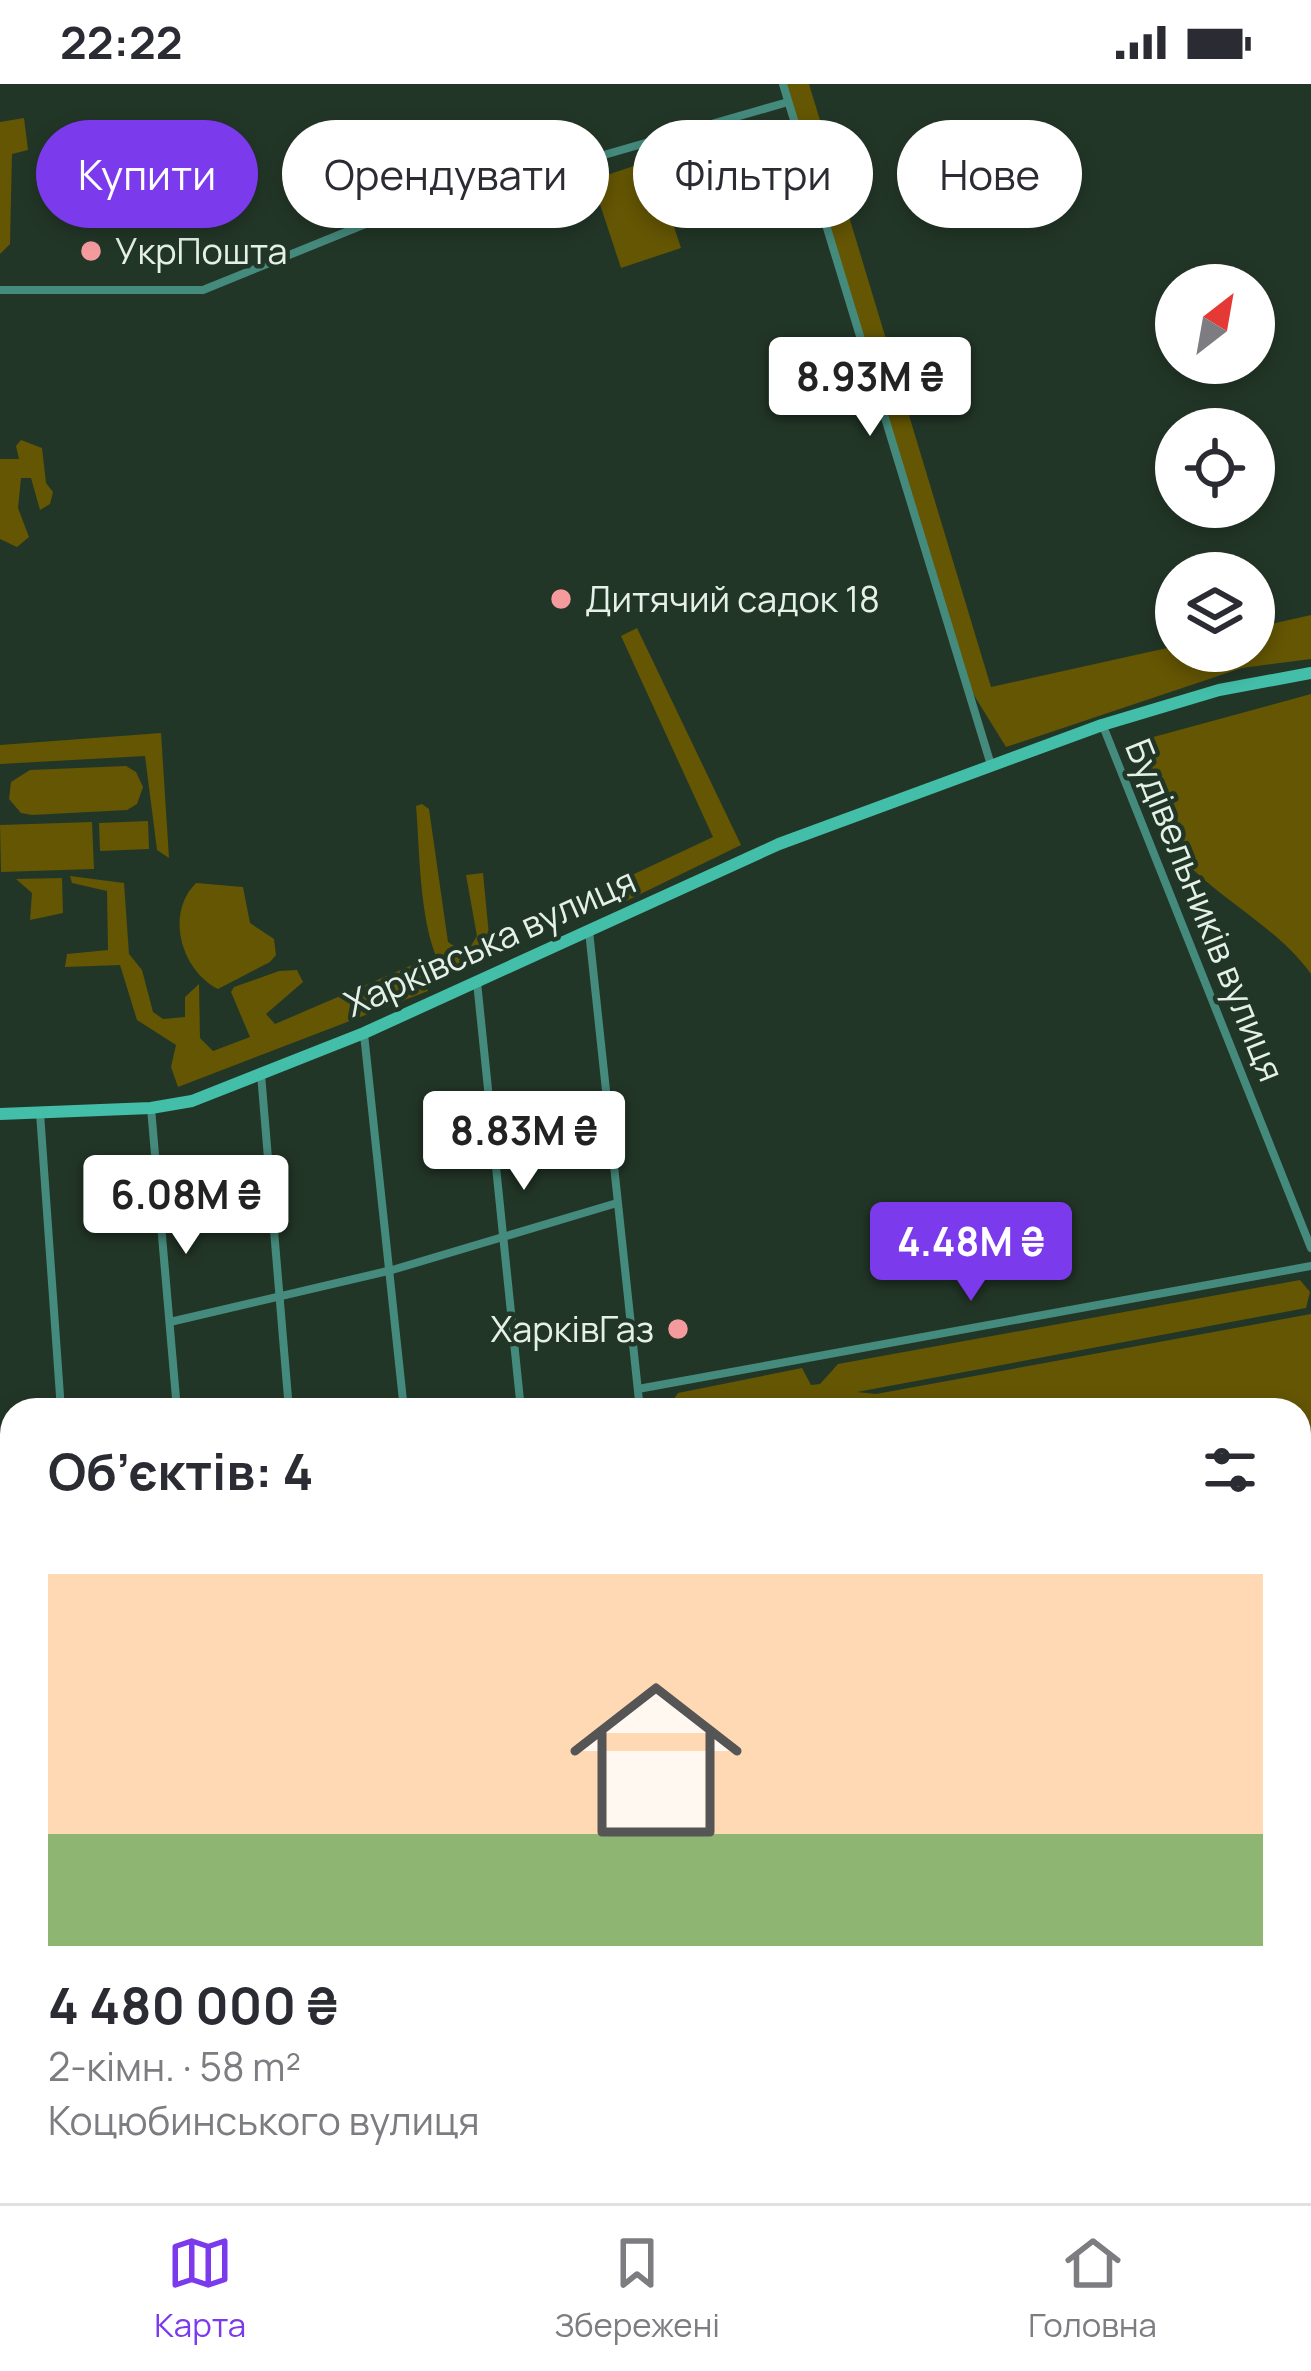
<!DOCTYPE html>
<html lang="uk">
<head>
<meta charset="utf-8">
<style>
	body { margin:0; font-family:Manrope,sans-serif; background:#f2f2f3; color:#2b2b33; height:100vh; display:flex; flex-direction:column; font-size:45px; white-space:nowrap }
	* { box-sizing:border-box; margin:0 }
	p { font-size:39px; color:#7c7c81 }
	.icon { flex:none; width:66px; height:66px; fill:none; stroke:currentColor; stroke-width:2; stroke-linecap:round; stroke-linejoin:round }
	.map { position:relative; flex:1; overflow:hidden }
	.sheet { position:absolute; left:0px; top:1314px; width:1311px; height:807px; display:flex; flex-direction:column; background:#fff; border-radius:36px 36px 0 0; box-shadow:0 6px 18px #0003 }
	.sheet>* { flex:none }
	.top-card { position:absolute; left:36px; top:36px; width:1239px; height:108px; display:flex; gap:24px }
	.needle { width:78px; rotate:31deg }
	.fabs { position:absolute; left:1155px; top:180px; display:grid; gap:24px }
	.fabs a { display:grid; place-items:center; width:120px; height:120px; border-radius:50%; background:#fff; box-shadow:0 6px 18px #0003; font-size:60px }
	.price { position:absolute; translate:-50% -102px; padding:0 27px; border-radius:12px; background:#fff; color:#222; font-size:39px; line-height:78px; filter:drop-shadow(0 3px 6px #0008) }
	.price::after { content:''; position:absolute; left:50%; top:72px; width:36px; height:27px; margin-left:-18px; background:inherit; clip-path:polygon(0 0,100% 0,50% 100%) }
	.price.on { background:#7c3aed; color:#fff }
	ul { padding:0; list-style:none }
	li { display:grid; align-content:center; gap:24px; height:636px; padding:0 48px }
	li span { display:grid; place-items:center; height:372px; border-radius:0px; color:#555 }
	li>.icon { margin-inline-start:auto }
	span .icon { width:216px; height:216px; fill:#fffc; stroke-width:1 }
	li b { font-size:51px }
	h2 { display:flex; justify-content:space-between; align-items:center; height:144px; padding:0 48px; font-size:51px }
	.pill { padding:0 42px; border-radius:54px; background:#fff; box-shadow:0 6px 18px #0003; font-size:42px; line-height:108px }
	.pill.on { background:#7c3aed; color:#fff }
	.status { display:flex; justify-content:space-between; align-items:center; height:84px; padding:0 60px; background:#fff; direction:ltr }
	.status svg { height:33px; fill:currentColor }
	.dock { display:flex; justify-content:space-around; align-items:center; height:168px; border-top:3px solid #e1e1e2; background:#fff; font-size:33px; color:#7c7c81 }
	.dock a { display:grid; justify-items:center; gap:6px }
	.dock .on { color:#7c3aed }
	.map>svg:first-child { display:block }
</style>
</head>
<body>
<div class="status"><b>22:22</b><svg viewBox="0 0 49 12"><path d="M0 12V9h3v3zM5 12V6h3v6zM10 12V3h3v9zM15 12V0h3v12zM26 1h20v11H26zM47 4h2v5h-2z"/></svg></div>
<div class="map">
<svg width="1311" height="2119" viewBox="0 0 1311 2119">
	<rect width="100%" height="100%" fill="#223627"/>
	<g fill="#645603">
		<polygon points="783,0 809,0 991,603 1176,562 1176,567 1254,567 1254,544 1311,531 1311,575 1242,584 1006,663 972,608"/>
		<polygon points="24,34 28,66 12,70 10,160 0,170 0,38"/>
		<polygon points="652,76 681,164 621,184 592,96"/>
		<polygon points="21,356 42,364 46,399 53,408 50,420 40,426 31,394 21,394 18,424 29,453 17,463 0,455 0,375 19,375 16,362"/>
		<polygon points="637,544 741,761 622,819 615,799 713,753 621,552"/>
		<path d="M1311,610V890C1272,835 1198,807 1162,748C1148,726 1150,681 1146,655Z"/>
		<polygon points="161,649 169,774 157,766 145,672 0,680 0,661"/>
		<polygon points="126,682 136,688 143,703 137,720 127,726 32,731 21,729 9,715 11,698 30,686"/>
		<path d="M422,720L429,725L448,858L466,870L477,852L466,791L483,789L491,872L448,891C419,861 420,765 416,722Z"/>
		<polygon points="148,737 149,765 100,767 99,739"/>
		<polygon points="92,738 94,785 1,788 0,741"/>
		<polygon points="70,792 124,799 129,870 142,886 153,928 163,935 185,933 185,913 199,900 200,954 213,967 250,953 231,908 234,903 279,887 297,886 303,898 266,930 275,940 417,879 428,907 178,1003 171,983 176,961 137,936 120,881 65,883 67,870 108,866 107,807 72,799"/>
		<polygon points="62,794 63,829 30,836 32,809 16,795"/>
		<path d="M196,799L243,803L250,839L274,855L276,871L270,878L218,905C181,886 165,830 196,799Z"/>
		<polygon points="1300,1196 1310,1208 1306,1224 857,1308 876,1310 1311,1230 1311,1624 1299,1631 1299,1326 666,1326 678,1309 802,1284 811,1301 820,1300 838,1280"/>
		<polygon points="1311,1633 1311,1907 1299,1895 1299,1639"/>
		<polygon points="1299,1900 1311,1917 1311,2119 725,2119 729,2109 1299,2109"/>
	</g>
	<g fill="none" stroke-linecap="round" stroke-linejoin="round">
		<g stroke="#458b7d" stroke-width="8">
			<polyline points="783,0 991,681"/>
			<polyline points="0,206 203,206 368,139 788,18"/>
			<polyline points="1103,642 1311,1164"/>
			<polyline points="589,847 640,1326"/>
			<polyline points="477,898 521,1326"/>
			<polyline points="364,950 404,1326"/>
			<polyline points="261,990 289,1326"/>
			<polyline points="151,1024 177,1326"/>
			<polyline points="40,1029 61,1326"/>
			<polyline points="170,1238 392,1186 617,1119"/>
			<polyline points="638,1305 1311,1182"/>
			<polyline points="0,1597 12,1597"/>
			<polyline points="0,1637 12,1691"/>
			<polyline points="121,2109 125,2119"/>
			<polyline points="331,2109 334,2119"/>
			<polyline points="454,2109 456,2119"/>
			<polyline points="565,2109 568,2119"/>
			<polyline points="672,2109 674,2119"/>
		</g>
		<polyline stroke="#43bea8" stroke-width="12" points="0,1030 151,1024 192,1017 364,949 779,760 1102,641 1219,606 1311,589"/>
	</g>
	<g fill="#f59b9e" stroke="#223627" stroke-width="4.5">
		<circle cx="91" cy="167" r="12"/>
		<circle cx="561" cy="515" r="12"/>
		<circle cx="678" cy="1245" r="12"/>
	</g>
	<g text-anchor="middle" stroke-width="9" stroke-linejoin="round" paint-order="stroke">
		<g font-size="36" fill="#e5f1e8" stroke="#223627" text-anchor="start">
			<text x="115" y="180">УкрПошта</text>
			<text x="585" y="528">Дитячий садок 18</text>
			<text x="654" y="1258" text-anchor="end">ХарківГаз</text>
		</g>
		<g font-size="36" fill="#e5f1e8" stroke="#223627">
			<text transform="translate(1205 826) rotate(68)" y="13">Будівельників вулиця</text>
			<text transform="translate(490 858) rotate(-24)" y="13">Харківська вулиця</text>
		</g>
	</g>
</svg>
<div class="fabs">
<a><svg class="needle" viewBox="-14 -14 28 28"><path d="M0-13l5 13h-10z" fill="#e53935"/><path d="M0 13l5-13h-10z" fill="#7c7c81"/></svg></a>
<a><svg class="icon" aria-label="locate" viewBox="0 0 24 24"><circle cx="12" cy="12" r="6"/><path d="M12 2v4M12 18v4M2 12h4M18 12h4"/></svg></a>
<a><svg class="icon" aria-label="layers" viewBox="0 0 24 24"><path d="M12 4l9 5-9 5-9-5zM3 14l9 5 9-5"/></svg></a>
</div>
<b class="price" style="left:870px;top:355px">8.93M ₴</b>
<b class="price" style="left:524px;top:1109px">8.83M ₴</b>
<b class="price" style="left:186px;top:1173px">6.08M ₴</b>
<b class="price on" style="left:971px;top:1220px">4.48M ₴</b>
<div class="top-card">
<a class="pill on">Купити</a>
<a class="pill">Орендувати</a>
<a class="pill">Фільтри</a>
<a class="pill">Нове</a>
</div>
<section class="sheet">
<h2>Об’єктів: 4<svg class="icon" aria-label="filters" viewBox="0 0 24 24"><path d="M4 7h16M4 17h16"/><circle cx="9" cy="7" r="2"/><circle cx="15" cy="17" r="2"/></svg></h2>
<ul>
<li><span style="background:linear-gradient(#ffd9b3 70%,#8fb573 0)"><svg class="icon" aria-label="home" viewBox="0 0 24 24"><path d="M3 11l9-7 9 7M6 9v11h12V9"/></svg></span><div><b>4 480 000 ₴</b><p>2-кімн. · 58 m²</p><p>Коцюбинського вулиця</p></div></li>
</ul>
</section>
</div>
<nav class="dock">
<a class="on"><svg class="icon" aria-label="map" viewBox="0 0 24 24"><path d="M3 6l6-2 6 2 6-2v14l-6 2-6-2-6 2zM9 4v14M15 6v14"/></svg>Карта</a>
<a><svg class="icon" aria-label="saved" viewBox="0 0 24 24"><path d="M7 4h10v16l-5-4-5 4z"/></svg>Збережені</a>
<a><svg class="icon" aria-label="home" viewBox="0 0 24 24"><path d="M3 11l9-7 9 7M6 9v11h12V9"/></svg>Головна</a>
</nav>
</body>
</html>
